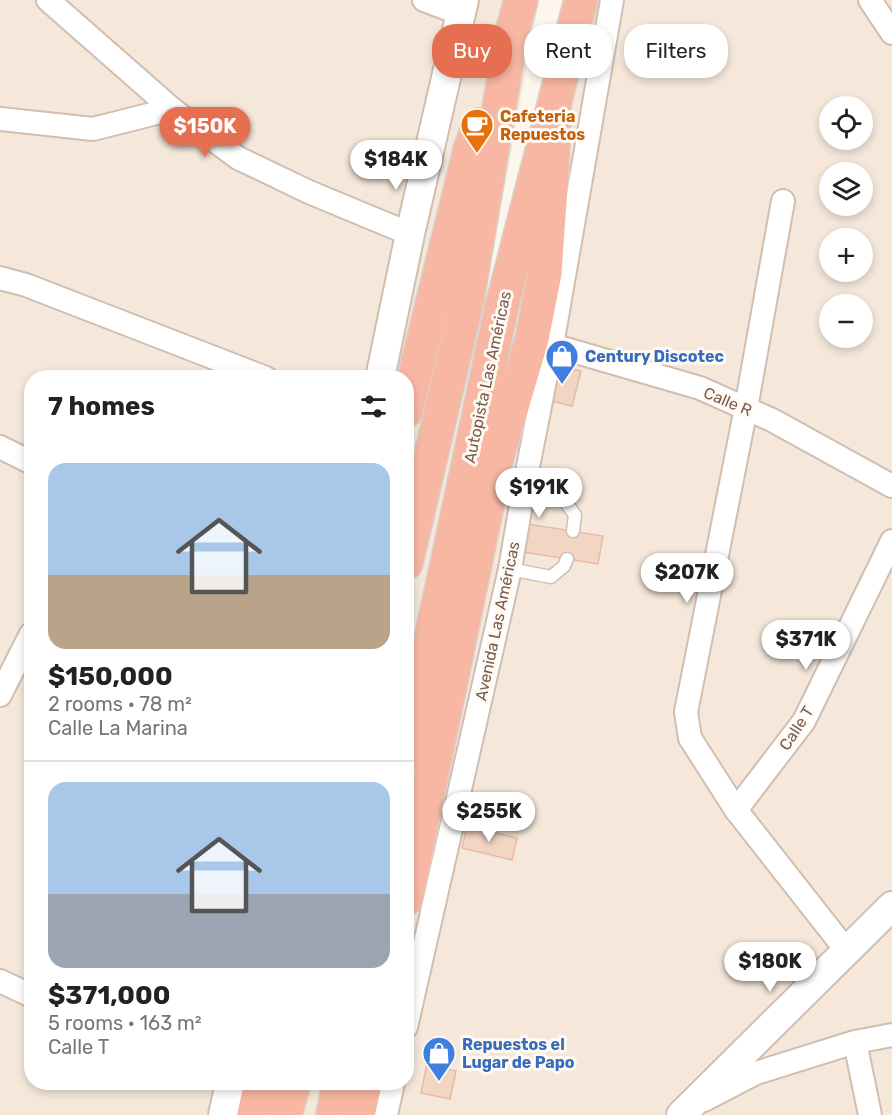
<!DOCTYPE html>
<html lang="en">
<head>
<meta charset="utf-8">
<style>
	body { margin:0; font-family:Rubik,sans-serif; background:#f6f6f6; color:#222; height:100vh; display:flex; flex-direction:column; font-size:22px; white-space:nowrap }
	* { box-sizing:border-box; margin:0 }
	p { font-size:20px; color:#767676 }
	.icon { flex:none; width:33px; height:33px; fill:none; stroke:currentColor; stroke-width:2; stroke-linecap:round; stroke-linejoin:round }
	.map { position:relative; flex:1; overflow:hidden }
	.panel { position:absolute; left:24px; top:370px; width:390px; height:720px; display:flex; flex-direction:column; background:#fff; border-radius:24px; box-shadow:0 3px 9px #0003 }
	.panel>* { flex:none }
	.top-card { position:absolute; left:432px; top:24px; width:369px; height:54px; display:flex; gap:12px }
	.fabs { position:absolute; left:819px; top:96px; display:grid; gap:12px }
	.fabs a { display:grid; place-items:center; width:54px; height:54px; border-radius:50%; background:#fff; box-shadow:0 3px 9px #0003; font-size:30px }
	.price { position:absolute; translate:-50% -51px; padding:0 14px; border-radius:21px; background:#fff; color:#222; font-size:20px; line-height:39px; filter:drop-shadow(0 2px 3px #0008) }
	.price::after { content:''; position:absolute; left:50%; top:36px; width:18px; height:14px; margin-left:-9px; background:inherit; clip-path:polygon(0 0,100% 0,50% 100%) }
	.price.on { background:#e76f51; color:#fff }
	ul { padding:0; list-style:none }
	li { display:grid; align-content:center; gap:12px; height:318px; padding:0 24px }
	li+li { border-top:2px solid #e0e0e0 }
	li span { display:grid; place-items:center; height:186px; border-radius:18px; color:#555 }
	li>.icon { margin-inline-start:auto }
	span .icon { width:108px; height:108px; fill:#fffc; stroke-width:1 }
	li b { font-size:26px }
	h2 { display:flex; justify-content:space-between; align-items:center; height:72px; padding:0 24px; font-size:26px }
	.chip { padding:0 21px; border-radius:24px; background:#fff; box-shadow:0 3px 9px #0003; font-size:21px; line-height:54px }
	.chip.on { background:#e76f51; color:#fff }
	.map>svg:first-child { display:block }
</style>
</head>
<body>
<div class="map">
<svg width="892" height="1115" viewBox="0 0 892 1115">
	<rect width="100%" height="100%" fill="#fdf6ec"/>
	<g fill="#f5e8da" fill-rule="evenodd">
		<polygon points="0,0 539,0 407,718 406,378 32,378 32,1083 333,1083 326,1115 0,1115"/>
		<path d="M591,0H892V1115H376L382,1083H406L407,956ZM830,106H862V140H830ZM830,172H862V206H830ZM830,238H862V272H830ZM830,304H862V338H830Z"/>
	</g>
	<g fill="#f3d5c3" stroke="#e6bba3" stroke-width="1.5">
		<polygon points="551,364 581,371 572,406 543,399"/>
		<polygon points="528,524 603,536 598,564 523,552"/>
		<polygon points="467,826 517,838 512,860 462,848"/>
		<polygon points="427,1064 456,1071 450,1099 421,1093"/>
	</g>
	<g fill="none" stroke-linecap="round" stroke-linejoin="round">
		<defs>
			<g id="service">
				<polyline points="524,487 564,500 575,515 573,531"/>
				<polyline points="510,569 551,577 564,566 567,559"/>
			</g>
			<g id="minor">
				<polyline points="48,0 172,109"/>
				<polyline points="424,0 461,14"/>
				<polyline points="870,0 892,33"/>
				<polyline points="0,119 93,129 172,109 238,158 309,192 410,234"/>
				<polyline points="783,201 746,408 686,712 690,738 736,810 846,950"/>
				<polyline points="0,278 26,285 266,378"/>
				<polyline points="552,345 700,388 772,420 892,486"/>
				<polyline points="0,447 32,463"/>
				<polyline points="0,695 31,634"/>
				<polyline points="736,810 804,721 892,541"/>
				<polyline points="0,981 32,996"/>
				<polyline points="406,1027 510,569 524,487 552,345 612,0"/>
				<polyline points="855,1042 870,1115"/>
				<polyline points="704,1100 756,1073 855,1042 892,1035"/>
				<polyline points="386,1115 393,1083"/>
			</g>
			<g id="tertiary">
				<polyline points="380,378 410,234 464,0"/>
				<polyline points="223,1115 230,1083"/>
				<polyline points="681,1115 892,906"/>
			</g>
			<g id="motorway">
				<polyline points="406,411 470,150 479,125"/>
				<polyline points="406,563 467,301 511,36 521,0"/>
				<polyline points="406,756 502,306 581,0"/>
				<polyline points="406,899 497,457 532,339 545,273 552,172 554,106"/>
				<polyline points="254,1115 261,1083"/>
				<polyline points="285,1115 294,1083"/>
				<polyline points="333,1115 339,1083"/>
				<polyline points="358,1115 365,1083"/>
			</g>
		</defs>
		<use href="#service" stroke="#d1beb0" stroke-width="15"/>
		<use href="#minor" stroke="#d1beb0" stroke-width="26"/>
		<use href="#tertiary" stroke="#d1beb0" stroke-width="32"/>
		<use href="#motorway" stroke="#dad1cd" stroke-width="36"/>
		<use href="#service" stroke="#fff" stroke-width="12"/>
		<use href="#minor" stroke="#fff" stroke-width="22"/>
		<use href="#tertiary" stroke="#fff" stroke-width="28"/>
		<use href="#motorway" stroke="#f7b7a3" stroke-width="33"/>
	</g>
	<defs>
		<symbol id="cafe-pin" viewBox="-11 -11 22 30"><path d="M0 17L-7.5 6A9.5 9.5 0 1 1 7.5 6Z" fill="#e8710a" stroke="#fffaf3"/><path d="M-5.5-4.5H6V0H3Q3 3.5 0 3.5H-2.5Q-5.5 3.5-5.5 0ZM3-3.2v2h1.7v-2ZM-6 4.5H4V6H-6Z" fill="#fff"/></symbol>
		<symbol id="shop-pin" viewBox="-11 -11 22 30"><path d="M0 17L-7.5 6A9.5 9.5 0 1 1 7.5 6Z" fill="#3f7fe0" stroke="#fffaf3"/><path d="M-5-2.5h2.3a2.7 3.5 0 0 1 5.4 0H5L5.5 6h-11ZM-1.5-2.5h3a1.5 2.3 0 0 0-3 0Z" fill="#fff"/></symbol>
	</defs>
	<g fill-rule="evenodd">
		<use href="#cafe-pin" x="458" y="106" width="38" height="52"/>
		<use href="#shop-pin" x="543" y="337" width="38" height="52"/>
		<use href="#shop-pin" x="420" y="1034" width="38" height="52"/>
	</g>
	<g text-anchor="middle" stroke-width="6" stroke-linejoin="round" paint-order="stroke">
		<g font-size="16" font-weight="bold" fill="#c56008" stroke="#fffaf3" text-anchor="start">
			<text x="500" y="122">Cafeteria<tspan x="500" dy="18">Repuestos</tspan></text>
		</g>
		<g font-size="16" font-weight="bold" fill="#366cbe" stroke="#fffaf3" text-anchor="start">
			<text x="585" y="362">Century Discotec</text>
			<text x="462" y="1050">Repuestos el<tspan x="462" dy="18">Lugar de Papo</tspan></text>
		</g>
		<g font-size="16" fill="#7a5c4d" stroke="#fffaf3">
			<text transform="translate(487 377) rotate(-78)" y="6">Autopista Las Américas</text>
			<text transform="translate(728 401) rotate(23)" y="6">Calle R</text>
			<text transform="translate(497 621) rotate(-78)" y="6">Avenida Las Américas</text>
			<text transform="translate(796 728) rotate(-57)" y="6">Calle T</text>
		</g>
	</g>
</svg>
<div class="fabs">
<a><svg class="icon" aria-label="locate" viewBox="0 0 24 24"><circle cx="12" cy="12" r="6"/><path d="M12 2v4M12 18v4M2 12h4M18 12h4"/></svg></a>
<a><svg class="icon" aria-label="layers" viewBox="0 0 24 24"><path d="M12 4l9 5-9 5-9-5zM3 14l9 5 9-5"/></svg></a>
<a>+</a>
<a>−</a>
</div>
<b class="price on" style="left:205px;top:158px">$150K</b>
<b class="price" style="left:396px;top:191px">$184K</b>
<b class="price" style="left:539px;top:519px">$191K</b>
<b class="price" style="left:687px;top:604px">$207K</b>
<b class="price" style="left:806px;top:671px">$371K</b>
<b class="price" style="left:489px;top:843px">$255K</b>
<b class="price" style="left:770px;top:993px">$180K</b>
<div class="top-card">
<a class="chip on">Buy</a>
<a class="chip">Rent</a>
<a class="chip">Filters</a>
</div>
<section class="panel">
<h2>7 homes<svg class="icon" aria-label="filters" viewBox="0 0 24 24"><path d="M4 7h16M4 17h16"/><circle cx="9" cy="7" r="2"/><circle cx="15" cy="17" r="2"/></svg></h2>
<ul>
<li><span style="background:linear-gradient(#a9c7e8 60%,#b9a48a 0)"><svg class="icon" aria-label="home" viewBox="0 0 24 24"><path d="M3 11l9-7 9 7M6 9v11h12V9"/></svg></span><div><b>$150,000</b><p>2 rooms · 78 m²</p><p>Calle La Marina</p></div></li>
<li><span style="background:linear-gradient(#a9c7e8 60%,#9aa5b1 0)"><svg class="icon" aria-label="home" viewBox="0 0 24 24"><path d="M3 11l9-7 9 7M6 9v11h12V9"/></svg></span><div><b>$371,000</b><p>5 rooms · 163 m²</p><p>Calle T</p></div></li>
</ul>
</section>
</div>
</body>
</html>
